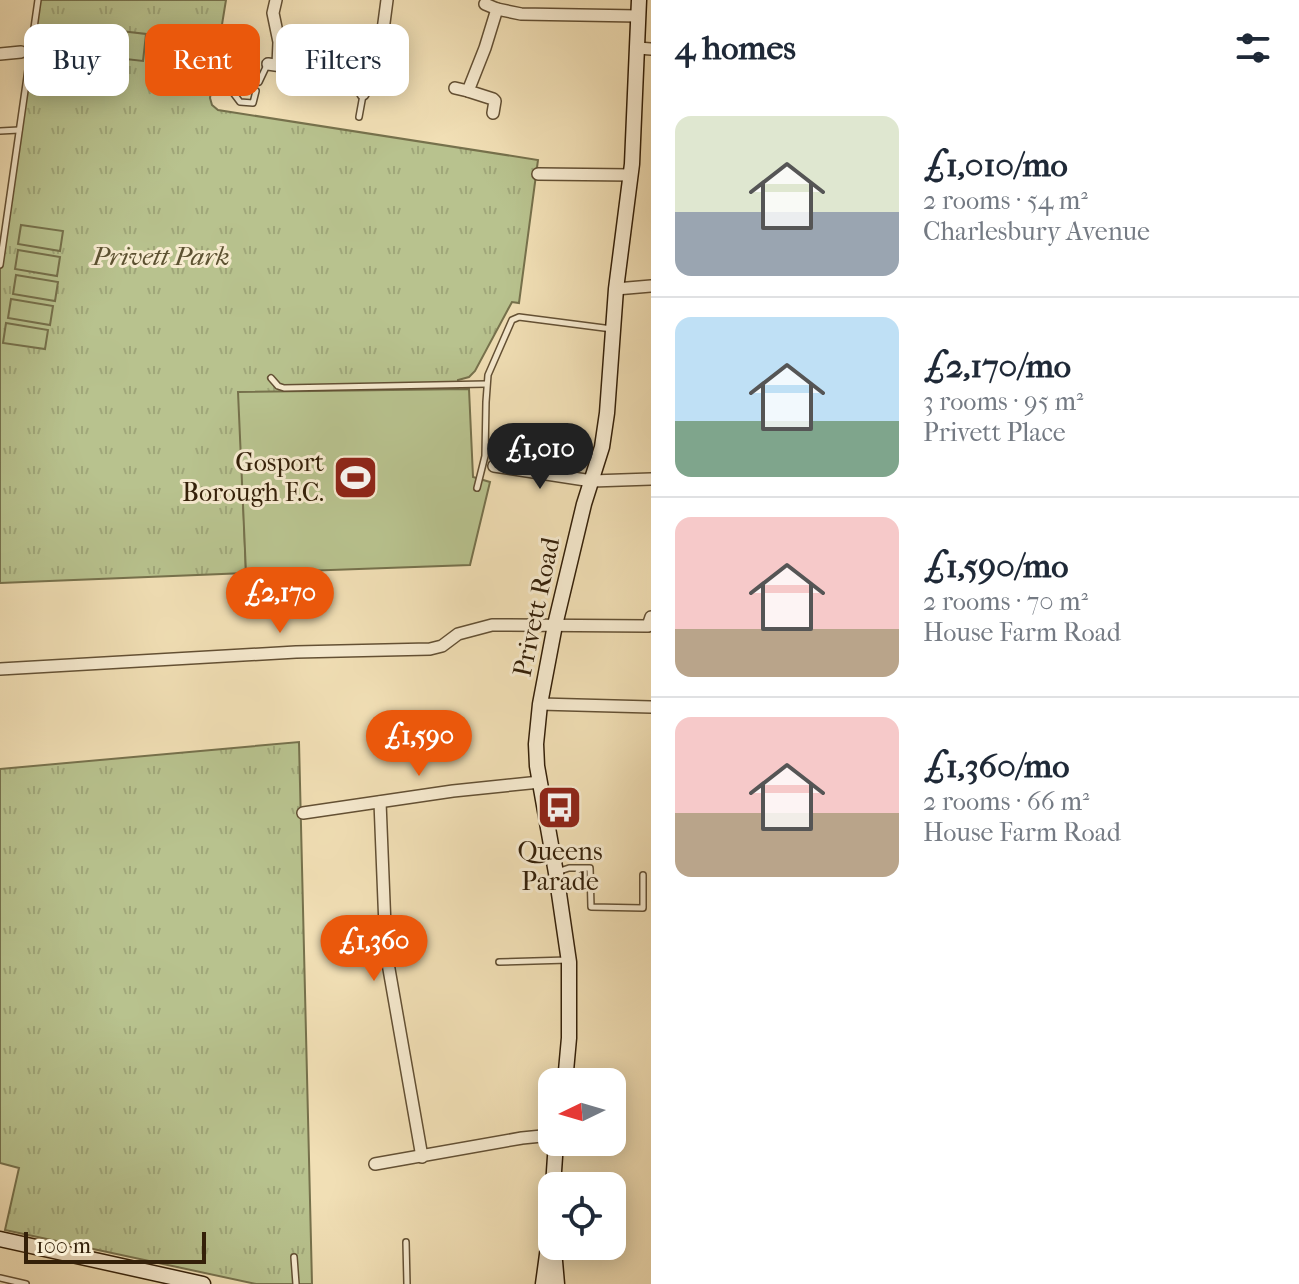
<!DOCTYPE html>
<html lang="en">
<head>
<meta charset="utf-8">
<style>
	body { margin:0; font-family:"IM FELL French Canon",serif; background:#f2f2f3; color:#1f2937; height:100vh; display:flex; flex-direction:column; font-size:30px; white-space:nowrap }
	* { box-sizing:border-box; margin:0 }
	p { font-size:26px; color:#747a83 }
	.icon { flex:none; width:44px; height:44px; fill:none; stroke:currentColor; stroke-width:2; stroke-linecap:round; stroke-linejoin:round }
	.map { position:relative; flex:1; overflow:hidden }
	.sheet { display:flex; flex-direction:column; background:#fff; width:648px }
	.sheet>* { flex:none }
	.guide { position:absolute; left:24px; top:24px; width:506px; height:72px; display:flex; gap:16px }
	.needle { width:52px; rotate:265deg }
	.controls { position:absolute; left:538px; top:1068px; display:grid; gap:16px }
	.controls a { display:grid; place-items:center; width:88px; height:88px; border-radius:16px; background:#fff; box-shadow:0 4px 20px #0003; font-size:40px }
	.scale { position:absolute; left:24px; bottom:20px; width:182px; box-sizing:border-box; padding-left:8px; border:4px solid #342009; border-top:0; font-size:22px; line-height:28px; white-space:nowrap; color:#342009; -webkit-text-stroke:6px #f6eacf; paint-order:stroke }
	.price { position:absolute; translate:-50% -68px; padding:0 18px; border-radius:28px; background:#ea580c; color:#fff; font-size:26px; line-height:52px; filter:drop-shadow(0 2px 4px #0008) }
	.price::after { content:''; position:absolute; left:50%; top:48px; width:24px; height:18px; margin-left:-12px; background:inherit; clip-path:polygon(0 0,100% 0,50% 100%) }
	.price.on { background:#222; color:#fff }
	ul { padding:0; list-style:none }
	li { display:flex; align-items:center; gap:24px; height:200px; padding:0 24px }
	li+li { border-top:2px solid #e0e1e3 }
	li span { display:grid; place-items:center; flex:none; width:224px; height:160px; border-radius:16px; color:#555 }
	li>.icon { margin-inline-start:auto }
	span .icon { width:96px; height:96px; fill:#fffc; stroke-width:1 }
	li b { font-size:34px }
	h2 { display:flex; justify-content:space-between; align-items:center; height:96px; padding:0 24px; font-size:34px }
	.pill { padding:0 28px; border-radius:16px; background:#fff; box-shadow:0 4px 20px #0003; font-size:28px; line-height:72px }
	.pill.on { background:#ea580c; color:#fff }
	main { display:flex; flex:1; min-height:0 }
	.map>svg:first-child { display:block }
</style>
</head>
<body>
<main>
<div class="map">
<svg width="651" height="1284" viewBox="0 0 651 1284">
	<defs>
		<pattern id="grass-tufts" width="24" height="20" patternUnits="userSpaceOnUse" patternTransform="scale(2)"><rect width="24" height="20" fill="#b8c28e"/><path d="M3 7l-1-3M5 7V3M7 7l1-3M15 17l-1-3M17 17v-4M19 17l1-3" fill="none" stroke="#9fa679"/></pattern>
	</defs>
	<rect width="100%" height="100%" fill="#f1dfb5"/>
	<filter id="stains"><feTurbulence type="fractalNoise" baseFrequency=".0025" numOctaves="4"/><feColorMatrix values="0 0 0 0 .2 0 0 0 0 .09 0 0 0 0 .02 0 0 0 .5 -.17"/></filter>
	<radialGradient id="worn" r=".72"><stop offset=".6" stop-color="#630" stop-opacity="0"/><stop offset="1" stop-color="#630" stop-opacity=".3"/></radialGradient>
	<g fill="url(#grass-tufts)" stroke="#76714c" stroke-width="2">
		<polygon points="40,0 226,0 210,98 212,105 218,110 538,160 519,303 512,302 475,371 469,377 458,380 458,389 239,393 246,573 0,583 0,260"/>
		<polygon points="299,742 312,1284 256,1284 5,1230 19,1168 0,1163 0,769"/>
	</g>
	<g fill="#b8c28e" stroke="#76714c" stroke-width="2">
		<polygon points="112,30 146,34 143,61 108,57"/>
		<polygon points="21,225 63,231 60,251 18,244"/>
		<polygon points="18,250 60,257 57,276 15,269"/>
		<polygon points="16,275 58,282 55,301 13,294"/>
		<polygon points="11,299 53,306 50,325 8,318"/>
		<polygon points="6,323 48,330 45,349 3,343"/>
		<polygon points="469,389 473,477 490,482 470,565 246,573 238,392"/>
	</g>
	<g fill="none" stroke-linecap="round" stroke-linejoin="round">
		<defs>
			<g id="lane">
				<polyline points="297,68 304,78 314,82"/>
				<polyline points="259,82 267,65"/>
				<polyline points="218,85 228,86 240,102 253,103 256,91"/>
				<polyline points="359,117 363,95"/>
				<polyline points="0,131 19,130"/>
				<polyline points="0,265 38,0"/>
				<polyline points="271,378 278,386 284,388 486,384"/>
				<polyline points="477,488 485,456 486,402 488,375 512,320 519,317 612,329"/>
				<polyline points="557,872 569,868 590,868 591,907 643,908 643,875"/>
				<polyline points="499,962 568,960"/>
				<polyline points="406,1242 407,1284"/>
				<polyline points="294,1257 296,1284"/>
				<polyline points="0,1278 26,1284"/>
			</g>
			<g id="street">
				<polyline points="276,0 273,13 279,42 278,65"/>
				<polyline points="485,4 497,9"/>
				<polyline points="638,48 651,49"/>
				<polyline points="0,54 21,52"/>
				<polyline points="268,64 296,68"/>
				<polyline points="455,88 468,91"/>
				<polyline points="363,94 380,53 387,0"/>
				<polyline points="493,113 495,101 493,99 468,91 485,48 497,9 521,14 638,16"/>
				<polyline points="538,174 631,175"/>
				<polyline points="616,289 651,286"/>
				<polyline points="494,466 592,481 651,479"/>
				<polyline points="0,669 296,652 430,649 442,646 458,634 492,625 648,626 651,617"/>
				<polyline points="540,704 651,707"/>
				<polyline points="380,802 386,952 422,1157"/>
				<polyline points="303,813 453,791 540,782"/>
				<polyline points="375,1164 522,1138 552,1135"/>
			</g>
			<g id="secondary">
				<polyline points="565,1082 569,1038 569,962 556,873 537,766 536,744 540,704 555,625 584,504 602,447 607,413 616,289 632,164 639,0"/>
				<polyline points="553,1186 556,1142"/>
				<polyline points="0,1239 203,1284"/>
				<polyline points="554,1250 557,1284"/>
				<polyline points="543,1284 551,1225 552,1208"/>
			</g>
		</defs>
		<use href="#lane" stroke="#635034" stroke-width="8"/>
		<use href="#street" stroke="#635034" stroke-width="14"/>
		<use href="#secondary" stroke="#342009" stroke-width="17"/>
		<use href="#lane" stroke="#f6eacf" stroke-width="5"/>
		<use href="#street" stroke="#f6eacf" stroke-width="11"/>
		<use href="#secondary" stroke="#f6eacf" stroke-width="14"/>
	</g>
	<defs>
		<symbol id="stadium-square" viewBox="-11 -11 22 22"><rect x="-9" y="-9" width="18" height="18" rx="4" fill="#8f2418" stroke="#f6eacf"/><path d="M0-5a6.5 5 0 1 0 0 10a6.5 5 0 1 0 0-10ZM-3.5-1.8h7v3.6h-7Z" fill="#fff"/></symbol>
		<symbol id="bus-square" viewBox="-11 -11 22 22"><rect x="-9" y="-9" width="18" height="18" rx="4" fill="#8f2418" stroke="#f6eacf"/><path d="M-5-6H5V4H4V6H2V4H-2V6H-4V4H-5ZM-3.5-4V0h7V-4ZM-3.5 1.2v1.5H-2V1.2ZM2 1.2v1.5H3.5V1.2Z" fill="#fff"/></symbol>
	</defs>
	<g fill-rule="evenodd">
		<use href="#stadium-square" x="330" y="452" width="51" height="51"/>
		<use href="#bus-square" x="534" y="782" width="51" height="51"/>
	</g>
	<g text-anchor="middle" stroke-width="6" stroke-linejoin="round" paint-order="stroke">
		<g font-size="26" font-style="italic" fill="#5c5131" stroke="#f6eacf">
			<text x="161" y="265">Privett Park</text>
		</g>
		<g font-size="26" fill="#342009" stroke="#f6eacf" text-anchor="end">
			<text x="324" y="471">Gosport<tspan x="324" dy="30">Borough F.C.</tspan></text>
			<text x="560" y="860" text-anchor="middle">Queens<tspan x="560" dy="30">Parade</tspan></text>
		</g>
		<g font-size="26" fill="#342009" stroke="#f6eacf">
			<text transform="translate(536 607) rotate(-78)" y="9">Privett Road</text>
		</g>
	</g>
	<rect width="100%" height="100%" filter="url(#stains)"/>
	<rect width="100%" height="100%" fill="url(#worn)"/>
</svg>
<div class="controls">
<a><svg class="needle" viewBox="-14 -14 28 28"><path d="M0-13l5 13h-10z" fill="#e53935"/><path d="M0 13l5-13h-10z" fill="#747a83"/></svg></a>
<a><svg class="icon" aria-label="locate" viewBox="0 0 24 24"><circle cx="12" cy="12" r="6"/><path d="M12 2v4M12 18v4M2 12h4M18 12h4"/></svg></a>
</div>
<div class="scale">100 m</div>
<b class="price on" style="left:540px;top:491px">£1,010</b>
<b class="price" style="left:280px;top:635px">£2,170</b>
<b class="price" style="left:419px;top:778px">£1,590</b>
<b class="price" style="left:374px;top:983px">£1,360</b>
<div class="guide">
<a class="pill">Buy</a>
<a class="pill on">Rent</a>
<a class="pill">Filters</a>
</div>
</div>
<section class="sheet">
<h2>4 homes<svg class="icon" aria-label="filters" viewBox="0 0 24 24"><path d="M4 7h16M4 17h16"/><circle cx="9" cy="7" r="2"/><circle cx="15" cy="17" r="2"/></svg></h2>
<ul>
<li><span style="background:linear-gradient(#dfe7d0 60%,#9aa5b1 0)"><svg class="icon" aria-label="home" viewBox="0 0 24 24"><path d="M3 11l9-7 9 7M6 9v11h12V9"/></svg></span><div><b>£1,010/mo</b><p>2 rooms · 54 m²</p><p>Charlesbury Avenue</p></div></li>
<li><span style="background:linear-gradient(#bfe0f5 65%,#7fa58c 0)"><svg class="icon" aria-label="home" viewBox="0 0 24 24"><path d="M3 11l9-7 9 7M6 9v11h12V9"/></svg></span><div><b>£2,170/mo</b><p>3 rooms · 95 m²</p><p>Privett Place</p></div></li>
<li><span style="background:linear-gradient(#f6c9c9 70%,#b9a48a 0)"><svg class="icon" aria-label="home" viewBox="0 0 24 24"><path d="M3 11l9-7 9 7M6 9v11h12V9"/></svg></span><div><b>£1,590/mo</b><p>2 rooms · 70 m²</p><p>House Farm Road</p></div></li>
<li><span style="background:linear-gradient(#f6c9c9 60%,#b9a48a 0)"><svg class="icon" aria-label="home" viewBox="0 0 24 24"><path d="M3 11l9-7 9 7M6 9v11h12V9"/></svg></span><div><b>£1,360/mo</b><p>2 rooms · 66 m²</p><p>House Farm Road</p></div></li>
</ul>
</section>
</main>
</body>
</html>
